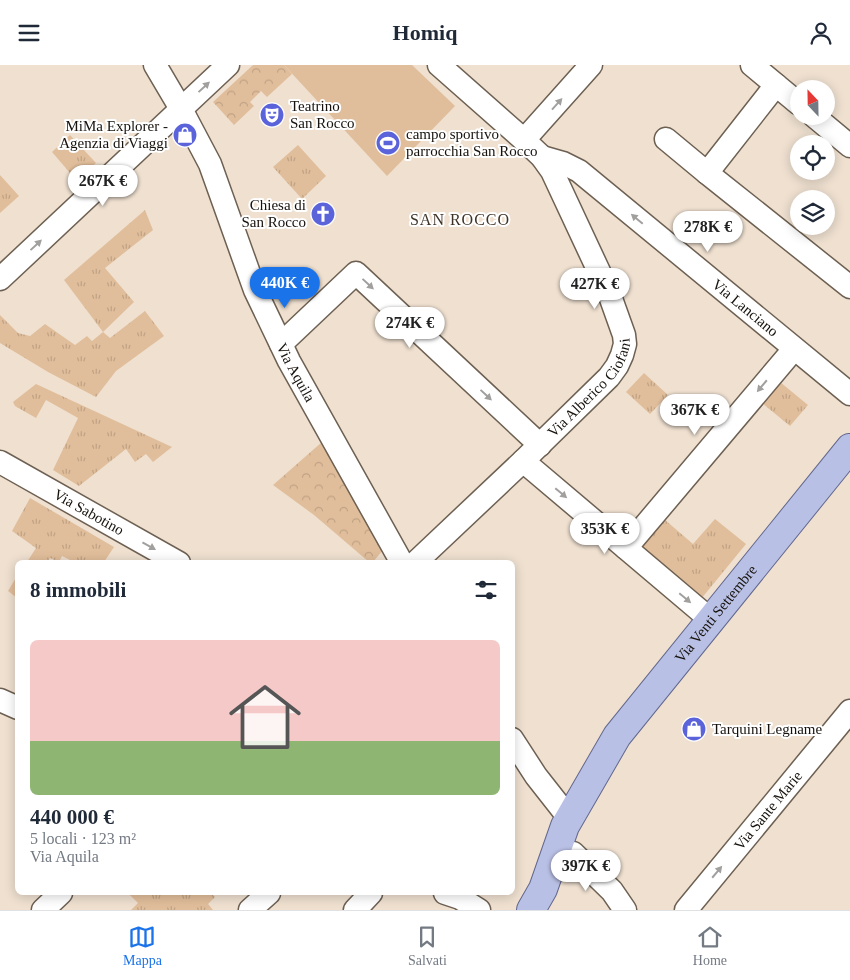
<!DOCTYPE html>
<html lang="it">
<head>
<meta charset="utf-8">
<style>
	body { margin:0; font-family:Georgia,serif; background:#f2f2f3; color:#1f2937; height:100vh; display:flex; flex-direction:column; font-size:19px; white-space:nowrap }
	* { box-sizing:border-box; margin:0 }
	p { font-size:16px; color:#747a83 }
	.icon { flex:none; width:28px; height:28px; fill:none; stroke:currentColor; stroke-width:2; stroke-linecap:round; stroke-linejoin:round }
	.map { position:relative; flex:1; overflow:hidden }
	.sheet { position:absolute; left:15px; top:495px; width:500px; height:335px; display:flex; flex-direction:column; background:#fff; border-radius:8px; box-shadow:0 2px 12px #0003 }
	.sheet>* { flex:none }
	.needle { width:32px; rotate:338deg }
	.controls { position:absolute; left:790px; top:15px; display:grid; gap:10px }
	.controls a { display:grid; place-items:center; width:45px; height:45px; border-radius:50%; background:#fff; box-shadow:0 2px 12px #0003; font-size:25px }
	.price { position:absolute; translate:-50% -42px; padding:0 11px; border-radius:18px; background:#fff; color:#222; font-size:16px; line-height:32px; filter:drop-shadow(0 1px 2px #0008) }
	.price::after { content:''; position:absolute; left:50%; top:30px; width:15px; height:11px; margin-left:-8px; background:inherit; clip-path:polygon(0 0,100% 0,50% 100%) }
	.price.current { background:#1a73e8; color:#fff }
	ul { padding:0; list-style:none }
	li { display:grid; align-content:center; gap:10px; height:265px; padding:0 15px }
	li span { display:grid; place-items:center; height:155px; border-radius:8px; color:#555 }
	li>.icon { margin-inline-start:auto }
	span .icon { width:90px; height:90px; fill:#fffc; stroke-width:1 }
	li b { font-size:21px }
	h2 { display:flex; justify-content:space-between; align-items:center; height:60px; padding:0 15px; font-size:21px }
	header { display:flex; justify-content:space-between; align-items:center; height:65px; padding:0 15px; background:#fff; font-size:22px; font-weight:700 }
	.dock { display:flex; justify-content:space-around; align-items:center; height:70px; border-top:1px solid #e0e1e3; background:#fff; font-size:14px; color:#747a83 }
	.dock a { display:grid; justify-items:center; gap:2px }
	.dock .current { color:#1a73e8 }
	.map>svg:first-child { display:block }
</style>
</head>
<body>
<header><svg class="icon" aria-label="menu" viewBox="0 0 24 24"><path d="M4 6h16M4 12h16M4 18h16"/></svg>Homiq<svg class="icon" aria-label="person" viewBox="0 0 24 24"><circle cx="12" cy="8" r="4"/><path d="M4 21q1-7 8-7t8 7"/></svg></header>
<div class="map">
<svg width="850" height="845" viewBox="0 0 850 845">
	<defs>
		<pattern id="grass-tufts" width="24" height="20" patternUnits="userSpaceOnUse" patternTransform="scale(1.25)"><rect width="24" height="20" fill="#e1be9b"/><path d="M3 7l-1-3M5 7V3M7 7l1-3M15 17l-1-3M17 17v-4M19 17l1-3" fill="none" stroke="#c0a284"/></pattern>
		<pattern id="park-crowns" width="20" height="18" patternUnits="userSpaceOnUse" patternTransform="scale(1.25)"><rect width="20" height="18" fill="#e1be9b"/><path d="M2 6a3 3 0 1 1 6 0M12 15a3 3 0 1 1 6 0" fill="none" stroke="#c0a284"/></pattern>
	</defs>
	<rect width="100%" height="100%" fill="#efe0d0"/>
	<g fill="url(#grass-tufts)">
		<polygon points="70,70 96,98 76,115 52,87"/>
		<polygon points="298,80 326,111 302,134 273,102"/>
		<polygon points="0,110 19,131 0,148"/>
		<polygon points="145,145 153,165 105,203 134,237 103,267 110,273 145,246 164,271 116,306 96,332 48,307 0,278 0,250 18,268 30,271 45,259 75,280 87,271 92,276 103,267 64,215"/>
		<polygon points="644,308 668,330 650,349 626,327"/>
		<polygon points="780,317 808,340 790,361 762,338"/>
		<polygon points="36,319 172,382 153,397 146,389 135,397 126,384 79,421 53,405 78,353 46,335 36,353 15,341 13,337"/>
		<polygon points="30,433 114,482 104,497 74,497 62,491 59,497 50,493 47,497 27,497 36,483 12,466"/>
		<polygon points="664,454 693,479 715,454 746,479 701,534 639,483"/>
		<polygon points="17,511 17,533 8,526"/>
		<polygon points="128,828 211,828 215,832 208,839 213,845 131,845 138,838"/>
	</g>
	<g fill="url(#park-crowns)">
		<polygon points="253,0 284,0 292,9 267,32 261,26 250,37 254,41 234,60 213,37"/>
		<polygon points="322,377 348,426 383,485 373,497 369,497 314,450 273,420"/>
	</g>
	<polygon fill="#e1be9b" points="284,0 412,0 455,41 387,111"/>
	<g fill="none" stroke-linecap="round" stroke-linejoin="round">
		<defs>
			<g id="minor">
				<path id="s1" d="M155,0L181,44L210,99L255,225L289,296L402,498"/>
				<polyline points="752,0 799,39"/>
				<polyline points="776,20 707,108 850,222"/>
				<polyline points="814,51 850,81"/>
				<polyline points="666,74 707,108"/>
				<polyline points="524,75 591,0"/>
				<path id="s2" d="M542,92L563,98L579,106L850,329"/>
				<polyline points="0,214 228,0"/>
				<polyline points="281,279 356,208 540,380"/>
				<polyline points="523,396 711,555"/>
				<path id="s3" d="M0,397L179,498"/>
				<polyline points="626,483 794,284"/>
				<path id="s4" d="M415,498L523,396L609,312L617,301L622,290L625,279L624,270L609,228L552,106L542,92L524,75L439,0"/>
				<polyline points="0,635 18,643"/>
				<polyline points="512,674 536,711 569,753"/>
				<polyline points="573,788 612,826 625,845"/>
				<polyline points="445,828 460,833 479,845"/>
				<polyline points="43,845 61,828"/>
				<polyline points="250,845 269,828"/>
				<polyline points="355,845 371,828"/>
				<path id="s5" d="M686,845L850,646"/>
			</g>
			<g id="major">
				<path id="s6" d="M531,845L543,824L565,761L617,671L850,383"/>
			</g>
		</defs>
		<use href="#minor" stroke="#6d6052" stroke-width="25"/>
		<use href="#major" stroke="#62678e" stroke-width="30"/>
		<use href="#minor" stroke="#fff" stroke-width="22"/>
		<use href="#major" stroke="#b9c0e5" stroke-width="28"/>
	</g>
	<defs><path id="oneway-solid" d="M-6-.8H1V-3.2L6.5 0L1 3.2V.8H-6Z" transform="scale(1.25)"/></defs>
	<g fill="#a2a09e">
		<use href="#oneway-solid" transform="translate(204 22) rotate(-43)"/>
		<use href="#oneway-solid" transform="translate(557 39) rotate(-48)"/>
		<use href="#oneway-solid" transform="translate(637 154) rotate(-140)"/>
		<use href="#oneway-solid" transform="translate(36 180) rotate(-43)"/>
		<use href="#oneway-solid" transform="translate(368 219) rotate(43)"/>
		<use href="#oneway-solid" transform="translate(762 321) rotate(130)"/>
		<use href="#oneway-solid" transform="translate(486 330) rotate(43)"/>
		<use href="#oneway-solid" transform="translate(561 428) rotate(40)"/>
		<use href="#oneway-solid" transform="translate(149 481) rotate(29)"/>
		<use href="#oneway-solid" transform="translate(685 533) rotate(40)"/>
		<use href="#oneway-solid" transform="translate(717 807) rotate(-50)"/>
	</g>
	<defs>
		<symbol id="theatre-disc" viewBox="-11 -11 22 22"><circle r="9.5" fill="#5a63da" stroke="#fff"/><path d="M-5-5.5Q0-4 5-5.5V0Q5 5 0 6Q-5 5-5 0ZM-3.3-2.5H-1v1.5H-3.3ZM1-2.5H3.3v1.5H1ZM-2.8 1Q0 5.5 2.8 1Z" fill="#fff"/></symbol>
		<symbol id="shop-disc" viewBox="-11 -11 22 22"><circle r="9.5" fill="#5a63da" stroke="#fff"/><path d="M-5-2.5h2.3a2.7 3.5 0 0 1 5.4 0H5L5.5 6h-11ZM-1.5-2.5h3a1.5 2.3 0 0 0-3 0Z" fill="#fff"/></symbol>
		<symbol id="stadium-disc" viewBox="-11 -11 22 22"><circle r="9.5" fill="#5a63da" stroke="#fff"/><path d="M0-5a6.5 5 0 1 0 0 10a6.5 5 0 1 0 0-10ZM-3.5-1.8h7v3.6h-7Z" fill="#fff"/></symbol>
		<symbol id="church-disc" viewBox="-11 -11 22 22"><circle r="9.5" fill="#5a63da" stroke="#fff"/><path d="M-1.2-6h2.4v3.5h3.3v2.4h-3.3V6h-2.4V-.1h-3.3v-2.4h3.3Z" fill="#fff"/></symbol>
	</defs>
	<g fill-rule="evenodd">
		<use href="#theatre-disc" x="258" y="36" width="28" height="28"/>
		<use href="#shop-disc" x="171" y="56" width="28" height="28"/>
		<use href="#stadium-disc" x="374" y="64" width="28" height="28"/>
		<use href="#church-disc" x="309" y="135" width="28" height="28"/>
		<use href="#shop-disc" x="680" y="650" width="28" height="28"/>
	</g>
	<g text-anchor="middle" stroke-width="4" stroke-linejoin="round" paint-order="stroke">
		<g font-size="15" fill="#16110c" stroke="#fff" text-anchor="start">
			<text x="290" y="46">Teatrino<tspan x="290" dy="17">San Rocco</tspan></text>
			<text x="168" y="66" text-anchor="end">MiMa Explorer -<tspan x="168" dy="17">Agenzia di Viaggi</tspan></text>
			<text x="406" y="74">campo sportivo<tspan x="406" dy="17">parrocchia San Rocco</tspan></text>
			<text x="306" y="145" text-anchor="end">Chiesa di<tspan x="306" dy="17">San Rocco</tspan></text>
			<text x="712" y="669">Tarquini Legname</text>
		</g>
		<g font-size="15" fill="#16110c" stroke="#fff">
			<text dy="5" stroke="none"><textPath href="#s2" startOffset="255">Via Lanciano</textPath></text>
			<text dy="5" stroke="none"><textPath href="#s1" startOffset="339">Via Aquila</textPath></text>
			<text dy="5" stroke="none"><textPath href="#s4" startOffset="249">Via Alberico Ciofani</textPath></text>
			<text dy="5" stroke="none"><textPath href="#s3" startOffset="102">Via Sabotino</textPath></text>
			<text dy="5" stroke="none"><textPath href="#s6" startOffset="352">Via Venti Settembre</textPath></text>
			<text dy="5" stroke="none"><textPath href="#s5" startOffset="129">Via Sante Marie</textPath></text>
		</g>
		<g font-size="16" letter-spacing="1" fill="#3e3226" stroke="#fff">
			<text x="460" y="160">SAN ROCCO</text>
		</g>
	</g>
</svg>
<div class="controls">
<a><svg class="needle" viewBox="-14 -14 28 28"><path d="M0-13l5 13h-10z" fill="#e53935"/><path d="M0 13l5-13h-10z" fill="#747a83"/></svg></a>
<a><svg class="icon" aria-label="locate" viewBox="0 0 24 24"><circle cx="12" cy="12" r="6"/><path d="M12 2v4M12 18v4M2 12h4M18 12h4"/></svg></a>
<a><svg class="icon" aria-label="layers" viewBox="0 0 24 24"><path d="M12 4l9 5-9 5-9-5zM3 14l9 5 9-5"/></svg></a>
</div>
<b class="price" style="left:103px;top:142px">267K €</b>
<b class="price" style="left:708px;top:188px">278K €</b>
<b class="price current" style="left:285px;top:244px">440K €</b>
<b class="price" style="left:595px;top:245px">427K €</b>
<b class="price" style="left:410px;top:284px">274K €</b>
<b class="price" style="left:695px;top:371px">367K €</b>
<b class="price" style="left:605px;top:490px">353K €</b>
<b class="price" style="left:586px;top:827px">397K €</b>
<section class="sheet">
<h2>8 immobili<svg class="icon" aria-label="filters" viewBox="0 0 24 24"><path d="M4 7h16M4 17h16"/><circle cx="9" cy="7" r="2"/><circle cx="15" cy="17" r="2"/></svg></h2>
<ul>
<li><span style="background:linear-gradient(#f6c9c9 65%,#8fb573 0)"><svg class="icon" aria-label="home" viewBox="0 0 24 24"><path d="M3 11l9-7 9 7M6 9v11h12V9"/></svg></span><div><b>440 000 €</b><p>5 locali · 123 m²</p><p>Via Aquila</p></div></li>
</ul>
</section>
</div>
<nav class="dock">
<a class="current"><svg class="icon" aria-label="map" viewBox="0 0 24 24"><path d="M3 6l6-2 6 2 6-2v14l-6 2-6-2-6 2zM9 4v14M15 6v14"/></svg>Mappa</a>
<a><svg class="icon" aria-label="saved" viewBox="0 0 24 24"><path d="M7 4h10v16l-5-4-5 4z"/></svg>Salvati</a>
<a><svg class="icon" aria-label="home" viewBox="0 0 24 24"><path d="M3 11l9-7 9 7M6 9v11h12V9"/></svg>Home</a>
</nav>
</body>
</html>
